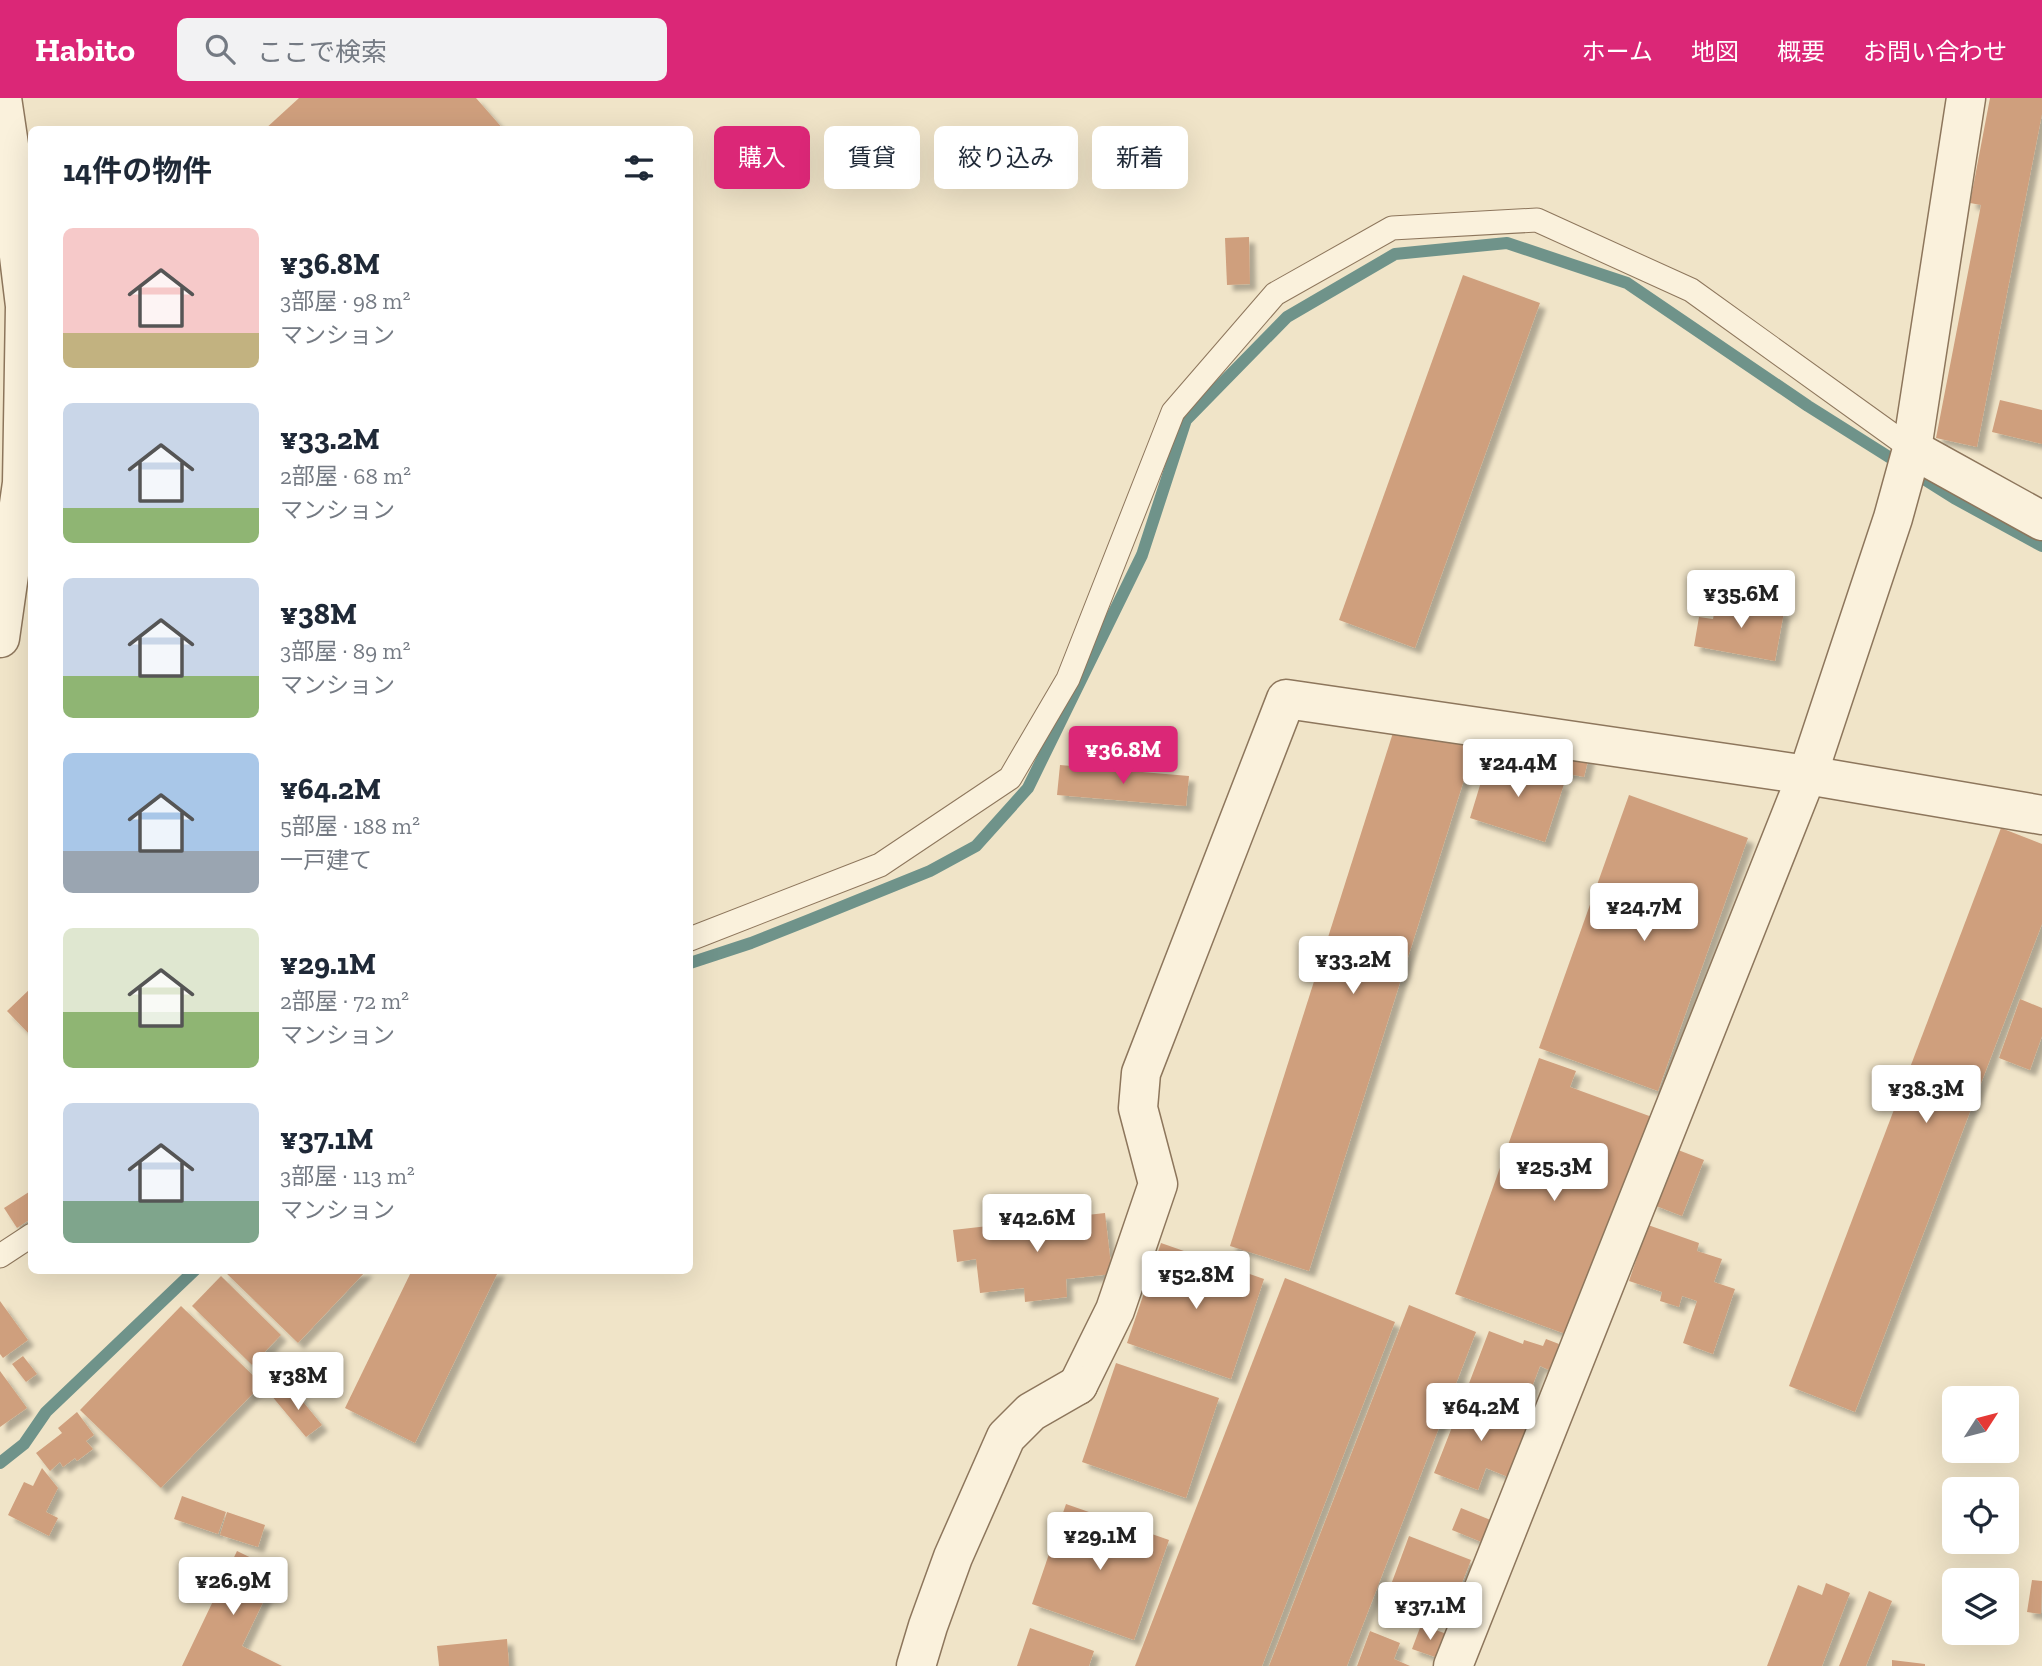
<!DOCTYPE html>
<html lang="ja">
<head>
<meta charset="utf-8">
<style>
	body { margin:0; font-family:"Zilla Slab","Noto Sans JP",serif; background:#f2f2f3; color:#1f2937; height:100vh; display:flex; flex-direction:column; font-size:26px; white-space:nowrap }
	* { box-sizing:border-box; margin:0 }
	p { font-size:23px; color:#747a83 }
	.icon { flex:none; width:38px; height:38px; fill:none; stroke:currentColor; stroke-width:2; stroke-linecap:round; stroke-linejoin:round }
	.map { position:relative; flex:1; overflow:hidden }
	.sheet { position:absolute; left:28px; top:28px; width:665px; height:1148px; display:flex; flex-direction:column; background:#fff; border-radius:10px; box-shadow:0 7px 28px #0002 }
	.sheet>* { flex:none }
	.top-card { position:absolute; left:714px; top:28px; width:665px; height:63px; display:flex; gap:14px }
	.needle { width:46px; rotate:54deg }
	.fabs { position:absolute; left:1942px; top:1288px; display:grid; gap:14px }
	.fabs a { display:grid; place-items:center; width:77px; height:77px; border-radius:10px; background:#fff; box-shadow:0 7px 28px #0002; font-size:35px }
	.price { position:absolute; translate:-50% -60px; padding:0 16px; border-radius:7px; background:#fff; color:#222; font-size:23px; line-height:46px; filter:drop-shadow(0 2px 4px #0008) }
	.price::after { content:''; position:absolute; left:50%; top:42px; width:21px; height:16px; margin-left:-10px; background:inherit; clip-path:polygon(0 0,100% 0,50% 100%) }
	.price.selected { background:#db2777; color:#fff }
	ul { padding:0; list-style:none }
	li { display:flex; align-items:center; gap:21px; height:175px; padding:0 35px }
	li span { display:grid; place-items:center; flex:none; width:196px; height:140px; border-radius:10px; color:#555 }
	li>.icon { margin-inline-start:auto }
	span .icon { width:84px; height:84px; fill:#fffc; stroke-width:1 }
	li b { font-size:30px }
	h2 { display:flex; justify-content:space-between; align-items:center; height:84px; padding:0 35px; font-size:30px }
	.pill { padding:0 24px; border-radius:10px; background:#fff; box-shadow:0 7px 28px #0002; font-size:24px; line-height:63px }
	.pill.selected { background:#db2777; color:#fff }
	header { display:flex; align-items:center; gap:42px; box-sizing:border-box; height:98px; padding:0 35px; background:#db2777; color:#fff }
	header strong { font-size:33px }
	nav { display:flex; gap:38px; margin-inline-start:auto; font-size:24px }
	.search { width:490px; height:63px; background:#f2f2f3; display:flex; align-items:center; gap:18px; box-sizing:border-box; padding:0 24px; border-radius:10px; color:#747a83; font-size:26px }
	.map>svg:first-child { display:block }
</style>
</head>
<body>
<header>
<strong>Habito</strong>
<div class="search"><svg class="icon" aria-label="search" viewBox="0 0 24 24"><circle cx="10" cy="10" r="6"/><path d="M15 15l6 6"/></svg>ここで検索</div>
<nav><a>ホーム</a><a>地図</a><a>概要</a><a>お問い合わせ</a></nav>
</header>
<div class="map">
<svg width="2042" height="1568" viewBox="0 0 2042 1568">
	<defs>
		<filter id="shadow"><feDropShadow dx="6" dy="6" stdDeviation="2" flood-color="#0004"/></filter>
	</defs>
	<rect width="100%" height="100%" fill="#f0e4c8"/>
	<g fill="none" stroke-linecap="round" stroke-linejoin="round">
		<g stroke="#6f938a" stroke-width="12">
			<polyline points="690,865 751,845 809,822 930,773 976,748 1028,690 1142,457 1186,322 1287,219 1395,156 1507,145 1627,185 1808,308 1954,400 2042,448"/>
			<polyline points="0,1365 24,1346 46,1314 195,1172"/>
		</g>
	</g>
	<g fill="#cf9f7d" filter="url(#shadow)">
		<polygon points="299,0 476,0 504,32 264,32"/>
		<polygon points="1990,0 2042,0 2042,16 1977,349 1936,340 1981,107 1970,105"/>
		<polygon points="1249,139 1250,186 1227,187 1225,140"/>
		<polygon points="1463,177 1540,205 1415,550 1339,522"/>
		<polygon points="2000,302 2042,312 2042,346 1992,334"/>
		<polygon points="1717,501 1784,514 1775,563 1694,548 1699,519 1713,521"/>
		<polygon points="1397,622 1475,647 1309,1173 1230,1148"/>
		<polygon points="1562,649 1590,654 1584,679 1558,674"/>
		<polygon points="1488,661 1518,670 1521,661 1551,671 1548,682 1564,686 1545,744 1470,720"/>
		<polygon points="1060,667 1189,678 1186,708 1057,697"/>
		<polygon points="1629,697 1748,740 1658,993 1539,950"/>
		<polygon points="2001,730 2042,746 2042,826 1855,1314 1789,1288"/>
		<polygon points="32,889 32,939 7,913"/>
		<polygon points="2020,901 2042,910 2042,938 2030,972 1999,960"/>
		<polygon points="1539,960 1576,973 1570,989 1652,1019 1574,1239 1455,1196"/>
		<polygon points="1673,1050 1704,1062 1682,1118 1651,1106"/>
		<polygon points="32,1092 32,1120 17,1130 4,1110"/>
		<polygon points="1105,1115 1112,1176 1066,1181 1067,1199 1025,1204 1024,1190 980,1195 976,1161 957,1164 953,1132"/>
		<polygon points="1648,1127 1699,1145 1697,1153 1722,1161 1714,1184 1735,1191 1713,1256 1683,1245 1697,1203 1682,1198 1679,1209 1660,1203 1662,1194 1629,1183"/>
		<polygon points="1161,1145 1264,1181 1231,1281 1127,1245"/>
		<polygon points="223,1172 367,1172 298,1245"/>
		<polygon points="412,1172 499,1172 415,1345 345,1310"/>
		<polygon points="221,1178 281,1237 252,1267 192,1208"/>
		<polygon points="1285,1180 1395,1224 1262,1568 1135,1568"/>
		<polygon points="0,1203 28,1242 3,1260 0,1256"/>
		<polygon points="1409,1207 1476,1234 1347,1568 1269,1568"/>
		<polygon points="181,1208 262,1286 161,1390 80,1312"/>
		<polygon points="1489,1233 1523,1246 1524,1242 1543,1248 1546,1241 1559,1246 1549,1272 1540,1268 1524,1310 1468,1288"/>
		<polygon points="23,1258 37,1276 26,1284 12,1266"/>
		<polygon points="1116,1265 1219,1300 1186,1400 1082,1364"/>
		<polygon points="0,1273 27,1310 0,1329"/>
		<polygon points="279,1290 287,1300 295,1294 322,1327 306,1339 271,1297"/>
		<polygon points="1465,1296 1530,1322 1508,1379 1486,1370 1478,1392 1434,1375"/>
		<polygon points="77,1314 94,1337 86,1343 93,1351 77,1363 75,1360 63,1369 60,1364 50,1373 36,1355 62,1335 58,1330"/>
		<polygon points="42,1370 58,1390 46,1414 58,1420 49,1438 8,1417 24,1384 33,1388"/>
		<polygon points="182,1398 226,1414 218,1436 174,1421"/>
		<polygon points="1066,1406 1169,1442 1134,1542 1032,1506"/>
		<polygon points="1461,1410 1493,1423 1484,1445 1452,1432"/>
		<polygon points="227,1414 265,1427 258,1449 220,1437"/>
		<polygon points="1409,1438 1471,1462 1450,1515 1389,1492"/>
		<polygon points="237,1453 278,1473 242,1548 282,1568 182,1568"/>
		<polygon points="2032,1482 2042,1483 2041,1516 2027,1514"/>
		<polygon points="1826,1485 1850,1495 1822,1568 1767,1568 1798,1487 1822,1497"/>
		<polygon points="1869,1493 1892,1503 1866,1568 1839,1568"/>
		<polygon points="1421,1527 1447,1536 1438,1560 1412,1551"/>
		<polygon points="1030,1530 1094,1553 1089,1568 1017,1568"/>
		<polygon points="1370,1533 1400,1545 1394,1561 1410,1568 1357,1568"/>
		<polygon points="507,1541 509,1568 439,1568 437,1548"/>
		<polygon points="1892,1562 1925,1566 1925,1568 1892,1568"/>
	</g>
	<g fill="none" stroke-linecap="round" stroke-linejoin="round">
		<defs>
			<g id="service">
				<polyline points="690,841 880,767 1010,680 1068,581 1173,314 1275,196 1392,130 1537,122 1691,192 1912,351"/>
				<polyline points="0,1158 32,1137"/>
			</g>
			<g id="minor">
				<polyline points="1912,351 2042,423"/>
				<polyline points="0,540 22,385 25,208 15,125 16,94 2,0"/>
				<polyline points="1078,1287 1115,1212 1158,1086 1138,1010 1141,975 1286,601 1807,677 2042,717"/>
				<polyline points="1453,1568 1812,664 1893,420 1912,351 1966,0"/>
			</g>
			<polyline id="tertiary" points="916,1568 928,1528 953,1459 1006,1339 1031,1314 1078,1287"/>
		</defs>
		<use href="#service" stroke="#8d765c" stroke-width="25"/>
		<use href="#minor" stroke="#8d765c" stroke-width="41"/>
		<use href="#tertiary" stroke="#8d765c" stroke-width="41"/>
		<use href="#service" stroke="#faf1dc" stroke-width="23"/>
		<use href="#minor" stroke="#faf1dc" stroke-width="38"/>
		<use href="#tertiary" stroke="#faf1dc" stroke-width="38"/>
	</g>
</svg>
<div class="fabs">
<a><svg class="needle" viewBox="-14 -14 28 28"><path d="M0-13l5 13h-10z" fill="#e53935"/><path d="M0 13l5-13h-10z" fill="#747a83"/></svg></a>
<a><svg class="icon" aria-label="locate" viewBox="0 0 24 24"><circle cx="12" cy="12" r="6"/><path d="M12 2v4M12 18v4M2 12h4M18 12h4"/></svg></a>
<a><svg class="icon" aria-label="layers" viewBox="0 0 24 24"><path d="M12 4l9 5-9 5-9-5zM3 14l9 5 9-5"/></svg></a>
</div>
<b class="price" style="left:1741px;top:532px">¥35.6M</b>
<b class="price selected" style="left:1123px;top:688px">¥36.8M</b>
<b class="price" style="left:1518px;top:701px">¥24.4M</b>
<b class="price" style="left:1644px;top:845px">¥24.7M</b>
<b class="price" style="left:1353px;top:898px">¥33.2M</b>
<b class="price" style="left:1926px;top:1027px">¥38.3M</b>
<b class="price" style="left:1554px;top:1105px">¥25.3M</b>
<b class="price" style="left:1037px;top:1156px">¥42.6M</b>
<b class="price" style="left:1196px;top:1213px">¥52.8M</b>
<b class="price" style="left:298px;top:1314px">¥38M</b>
<b class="price" style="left:1481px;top:1345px">¥64.2M</b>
<b class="price" style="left:1100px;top:1474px">¥29.1M</b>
<b class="price" style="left:233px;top:1519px">¥26.9M</b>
<b class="price" style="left:1430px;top:1544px">¥37.1M</b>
<div class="top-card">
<a class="pill selected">購入</a>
<a class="pill">賃貸</a>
<a class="pill">絞り込み</a>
<a class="pill">新着</a>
</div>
<section class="sheet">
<h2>14件の物件<svg class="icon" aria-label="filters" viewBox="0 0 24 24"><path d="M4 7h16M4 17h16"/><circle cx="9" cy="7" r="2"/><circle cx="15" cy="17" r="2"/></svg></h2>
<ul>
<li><span style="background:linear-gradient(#f6c9c9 75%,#c2b280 0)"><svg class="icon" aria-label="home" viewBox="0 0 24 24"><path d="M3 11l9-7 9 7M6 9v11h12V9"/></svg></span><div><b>¥36.8M</b><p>3部屋 · 98 m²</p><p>マンション</p></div></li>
<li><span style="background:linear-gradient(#c9d6e8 75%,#8fb573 0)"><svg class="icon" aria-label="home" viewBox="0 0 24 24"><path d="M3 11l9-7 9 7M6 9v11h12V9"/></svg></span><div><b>¥33.2M</b><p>2部屋 · 68 m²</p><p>マンション</p></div></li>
<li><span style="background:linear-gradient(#c9d6e8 70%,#8fb573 0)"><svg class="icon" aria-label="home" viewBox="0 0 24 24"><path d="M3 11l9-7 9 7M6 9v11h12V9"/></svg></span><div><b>¥38M</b><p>3部屋 · 89 m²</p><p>マンション</p></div></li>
<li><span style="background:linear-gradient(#a9c7e8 70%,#9aa5b1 0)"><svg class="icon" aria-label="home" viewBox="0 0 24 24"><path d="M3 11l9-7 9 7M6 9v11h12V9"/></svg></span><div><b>¥64.2M</b><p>5部屋 · 188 m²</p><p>一戸建て</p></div></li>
<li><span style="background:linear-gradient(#dfe7d0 60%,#8fb573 0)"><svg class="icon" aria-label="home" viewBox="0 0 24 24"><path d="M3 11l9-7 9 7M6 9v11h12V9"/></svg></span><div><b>¥29.1M</b><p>2部屋 · 72 m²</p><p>マンション</p></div></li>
<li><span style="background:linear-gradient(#c9d6e8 70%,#7fa58c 0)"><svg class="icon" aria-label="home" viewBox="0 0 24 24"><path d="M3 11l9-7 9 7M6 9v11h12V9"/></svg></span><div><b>¥37.1M</b><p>3部屋 · 113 m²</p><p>マンション</p></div></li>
</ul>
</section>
</div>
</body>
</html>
